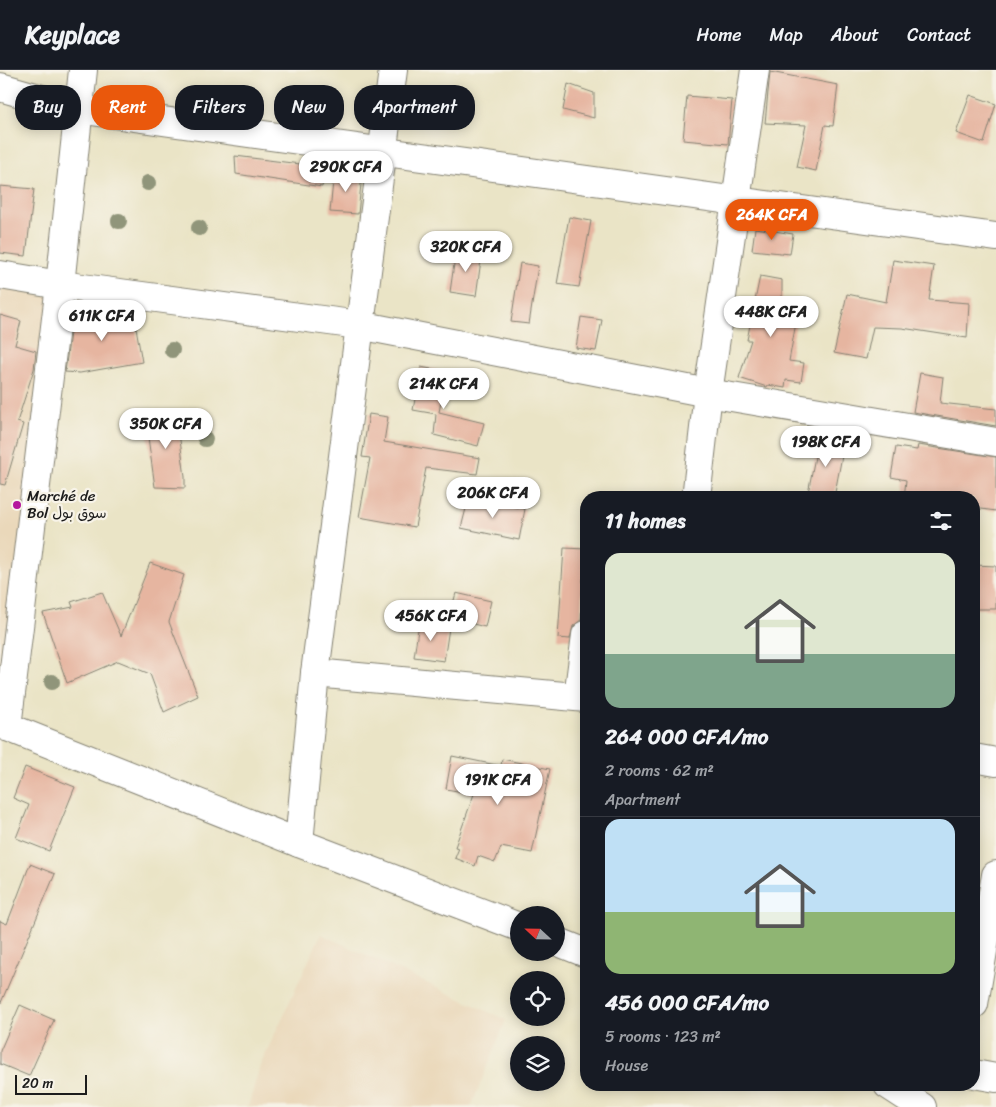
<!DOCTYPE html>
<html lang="en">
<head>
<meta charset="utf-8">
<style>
	body { margin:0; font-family:Sriracha,"Playpen Sans Arabic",sans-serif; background:#20242c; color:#f1f3f6; height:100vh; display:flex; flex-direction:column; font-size:19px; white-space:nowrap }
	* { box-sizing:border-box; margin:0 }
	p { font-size:16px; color:#9ea1a6 }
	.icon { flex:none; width:28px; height:28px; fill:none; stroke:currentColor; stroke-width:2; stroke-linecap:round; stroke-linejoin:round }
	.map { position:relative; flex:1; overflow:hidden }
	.details { position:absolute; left:580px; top:421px; width:400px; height:600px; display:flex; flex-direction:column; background:#171b24; border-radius:20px; box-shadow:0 2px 12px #0003 }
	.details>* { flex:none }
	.guide { position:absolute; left:15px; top:15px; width:475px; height:45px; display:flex; gap:10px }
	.needle { width:32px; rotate:292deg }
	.fabs { position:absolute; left:510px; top:836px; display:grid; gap:10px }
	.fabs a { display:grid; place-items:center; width:55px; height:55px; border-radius:50%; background:#171b24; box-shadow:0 2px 12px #0003; font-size:25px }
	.scale { position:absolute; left:15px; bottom:12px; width:72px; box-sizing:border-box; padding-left:5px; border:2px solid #1c1c1c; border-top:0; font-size:14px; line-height:18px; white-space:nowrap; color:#1c1c1c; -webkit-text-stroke:4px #f7f3e8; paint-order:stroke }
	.price { position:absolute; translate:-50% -42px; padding:0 11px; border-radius:18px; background:#fff; color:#222; font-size:16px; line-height:32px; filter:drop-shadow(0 1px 2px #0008) }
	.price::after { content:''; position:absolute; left:50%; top:30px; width:15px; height:11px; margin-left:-8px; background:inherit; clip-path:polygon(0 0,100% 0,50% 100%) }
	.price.selected { background:#ea580c; color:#fff }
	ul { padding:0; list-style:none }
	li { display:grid; align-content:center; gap:10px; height:265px; padding:0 25px }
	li+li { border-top:1px solid #363941 }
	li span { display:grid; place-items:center; height:155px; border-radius:15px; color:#555 }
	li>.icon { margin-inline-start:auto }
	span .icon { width:90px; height:90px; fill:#fffc; stroke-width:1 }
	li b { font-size:21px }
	h2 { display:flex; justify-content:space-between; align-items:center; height:60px; padding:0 25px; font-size:21px }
	.chip { padding:0 18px; border-radius:20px; background:#171b24; box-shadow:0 2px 12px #0003; font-size:18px; line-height:45px }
	.chip.selected { background:#ea580c; color:#fff }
	header { display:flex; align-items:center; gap:30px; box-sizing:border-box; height:70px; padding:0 25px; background:#171b24; border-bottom:1px solid #363941 }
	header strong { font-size:24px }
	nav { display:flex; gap:28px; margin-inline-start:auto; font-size:18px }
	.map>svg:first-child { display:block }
</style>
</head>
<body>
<header>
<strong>Keyplace</strong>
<nav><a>Home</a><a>Map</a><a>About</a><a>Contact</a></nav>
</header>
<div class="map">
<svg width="996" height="1037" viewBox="0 0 996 1037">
	<rect width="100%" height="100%" fill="#f7f3e8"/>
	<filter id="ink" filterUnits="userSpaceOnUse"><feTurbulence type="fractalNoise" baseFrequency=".02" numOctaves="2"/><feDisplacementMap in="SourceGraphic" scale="10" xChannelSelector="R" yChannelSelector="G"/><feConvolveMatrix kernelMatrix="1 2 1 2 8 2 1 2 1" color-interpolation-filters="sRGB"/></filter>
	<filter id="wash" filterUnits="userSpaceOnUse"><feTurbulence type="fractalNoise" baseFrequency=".0096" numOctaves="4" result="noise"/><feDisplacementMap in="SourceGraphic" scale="20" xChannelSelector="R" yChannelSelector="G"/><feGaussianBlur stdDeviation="1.12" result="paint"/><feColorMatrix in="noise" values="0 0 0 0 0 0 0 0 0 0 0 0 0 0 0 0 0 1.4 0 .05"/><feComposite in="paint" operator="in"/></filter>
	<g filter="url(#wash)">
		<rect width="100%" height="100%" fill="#eae4c6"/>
		<g fill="#ead8ba">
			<polygon points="0,205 60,215 0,654"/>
			<polygon points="321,864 506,950 471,1037 248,1037 260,996"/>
		</g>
		<g id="blocks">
			<g fill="#e6b5a0">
				<polygon points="770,2 838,15 833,56 825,55 816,101 797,97 806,55 765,53"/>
				<polygon points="568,14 594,23 594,48 563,40"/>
				<polygon points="970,25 996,34 984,73 956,63"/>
				<polygon points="687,26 732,30 728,74 683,70"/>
				<polygon points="235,86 325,97 322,117 236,104"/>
				<polygon points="334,101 362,104 358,144 330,142"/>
				<polygon points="0,116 34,119 26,186 0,183"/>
				<polygon points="569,147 591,151 579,217 557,214"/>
				<polygon points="755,158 793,164 790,184 752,180"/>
				<polygon points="456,180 482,183 476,226 450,222"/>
				<polygon points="893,190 934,196 929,230 969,233 967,268 902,258 873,257 866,289 834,283 847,224 886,232"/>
				<polygon points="520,193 538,196 529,254 511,252"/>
				<polygon points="760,206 782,210 782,233 799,236 789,291 804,293 801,312 786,310 785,318 768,315 767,317 739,308 751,270 747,270"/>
				<polygon points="73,239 134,246 142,292 80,303 65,302"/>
				<polygon points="0,245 21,251 15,275 36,281 34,299 17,352 23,354 5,415 0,414"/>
				<polygon points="581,247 602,250 596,281 576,278"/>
				<polygon points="421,297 447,302 439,342 484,353 478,376 434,365 436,344 413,340"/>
				<polygon points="920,303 943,307 940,333 996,339 996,356 913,342"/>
				<polygon points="176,341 185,407 185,418 155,417 145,346"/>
				<polygon points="369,344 388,347 384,372 480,388 477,404 426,398 415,457 359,447 370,388 362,387"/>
				<polygon points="819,366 845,370 834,428 807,428"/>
				<polygon points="918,375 996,387 996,441 974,438 974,428 904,428 906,410 891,407 896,377 917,380"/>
				<polygon points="469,427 525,439 519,470 461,458"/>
				<polygon points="564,478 586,479 586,509 583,509 581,550 573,556 570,569 558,568"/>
				<polygon points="150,493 184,505 169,552 198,626 164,642 150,604 118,591 67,613 43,543 73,537 71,532 102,522 121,566"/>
				<polygon points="974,495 996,496 996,539 974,539"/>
				<polygon points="456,523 491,531 485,557 449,548"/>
				<polygon points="419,553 449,558 444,591 414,587"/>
				<polygon points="452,686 501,696 502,689 550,699 532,783 501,777 495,792 478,786 475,796 455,788 459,778 455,777 474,724 446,719"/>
				<polygon points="25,697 75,717 49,781 16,768 29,735 13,728"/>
				<polygon points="30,794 55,804 0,935 0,851 7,854"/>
				<polygon points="20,935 54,950 29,1006 0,994 0,981"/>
			</g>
		</g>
	</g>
	<g filter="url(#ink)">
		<use href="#blocks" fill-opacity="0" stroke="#838071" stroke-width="1"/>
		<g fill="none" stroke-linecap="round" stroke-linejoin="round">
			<defs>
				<g id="minor">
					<polyline points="0,17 77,39 996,167"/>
					<polyline points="0,205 60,215 359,255 708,323 996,372"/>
					<polyline points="696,428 708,323 755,0"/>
					<polyline points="315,603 586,628"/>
					<polyline points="578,627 586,565"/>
					<polyline points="0,654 299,773 519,857"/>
					<polyline points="7,657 60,215 83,0"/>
					<polyline points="974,688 996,692"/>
					<polyline points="299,773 315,603 393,0"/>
					<polyline points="556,871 586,883"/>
					<polyline points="974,934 996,805"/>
					<polyline points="974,1004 996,1008"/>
					<polyline points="888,1015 922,1037"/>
				</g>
			</defs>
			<use href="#minor" stroke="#838071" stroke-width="30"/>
			<use href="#minor" stroke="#fff" stroke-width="28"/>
		</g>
		<g fill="#90957a">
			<circle cx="56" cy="49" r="8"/>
			<circle cx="148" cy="113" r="8"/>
			<circle cx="119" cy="151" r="8"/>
			<circle cx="199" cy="158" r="8"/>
			<circle cx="172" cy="280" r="8"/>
			<circle cx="205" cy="369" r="8"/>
			<circle cx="52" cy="612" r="8"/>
		</g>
	</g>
	<circle fill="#b5179e" stroke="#f7f3e8" stroke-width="2" cx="17" cy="435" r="5"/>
	<g text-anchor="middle" stroke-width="4.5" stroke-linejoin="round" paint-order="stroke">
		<g font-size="15" fill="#1c1c1c" stroke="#f7f3e8" text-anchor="start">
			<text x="27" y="431">Marché de<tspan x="27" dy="17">Bol سوق بول</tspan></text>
		</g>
	</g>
</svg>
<div class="fabs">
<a><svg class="needle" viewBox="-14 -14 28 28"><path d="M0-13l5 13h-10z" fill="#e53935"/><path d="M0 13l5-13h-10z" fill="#9ea1a6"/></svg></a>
<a><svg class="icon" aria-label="locate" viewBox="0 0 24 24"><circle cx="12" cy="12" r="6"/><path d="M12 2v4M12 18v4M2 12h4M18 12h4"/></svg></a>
<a><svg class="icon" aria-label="layers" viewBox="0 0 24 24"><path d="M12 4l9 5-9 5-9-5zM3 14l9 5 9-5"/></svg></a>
</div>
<div class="scale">20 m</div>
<b class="price" style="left:346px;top:123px">290K CFA</b>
<b class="price selected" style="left:772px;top:171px">264K CFA</b>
<b class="price" style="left:466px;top:203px">320K CFA</b>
<b class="price" style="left:771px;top:268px">448K CFA</b>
<b class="price" style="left:102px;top:272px">611K CFA</b>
<b class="price" style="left:444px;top:340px">214K CFA</b>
<b class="price" style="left:166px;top:380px">350K CFA</b>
<b class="price" style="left:826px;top:398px">198K CFA</b>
<b class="price" style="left:493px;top:449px">206K CFA</b>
<b class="price" style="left:431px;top:572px">456K CFA</b>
<b class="price" style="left:498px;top:736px">191K CFA</b>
<div class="guide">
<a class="chip">Buy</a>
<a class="chip selected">Rent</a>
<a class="chip">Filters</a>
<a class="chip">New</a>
<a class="chip">Apartment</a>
</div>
<section class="details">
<h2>11 homes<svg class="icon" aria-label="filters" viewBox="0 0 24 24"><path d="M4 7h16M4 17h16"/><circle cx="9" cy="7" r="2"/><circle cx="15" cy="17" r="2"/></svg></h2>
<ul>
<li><span style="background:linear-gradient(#dfe7d0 65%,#7fa58c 0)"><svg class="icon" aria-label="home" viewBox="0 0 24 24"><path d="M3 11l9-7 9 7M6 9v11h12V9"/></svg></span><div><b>264 000 CFA/mo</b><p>2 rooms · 62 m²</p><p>Apartment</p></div></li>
<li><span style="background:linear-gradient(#bfe0f5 60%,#8fb573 0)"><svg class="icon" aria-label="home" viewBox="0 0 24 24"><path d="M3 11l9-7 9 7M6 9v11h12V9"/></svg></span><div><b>456 000 CFA/mo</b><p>5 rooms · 123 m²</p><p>House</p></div></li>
</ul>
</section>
</div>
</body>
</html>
